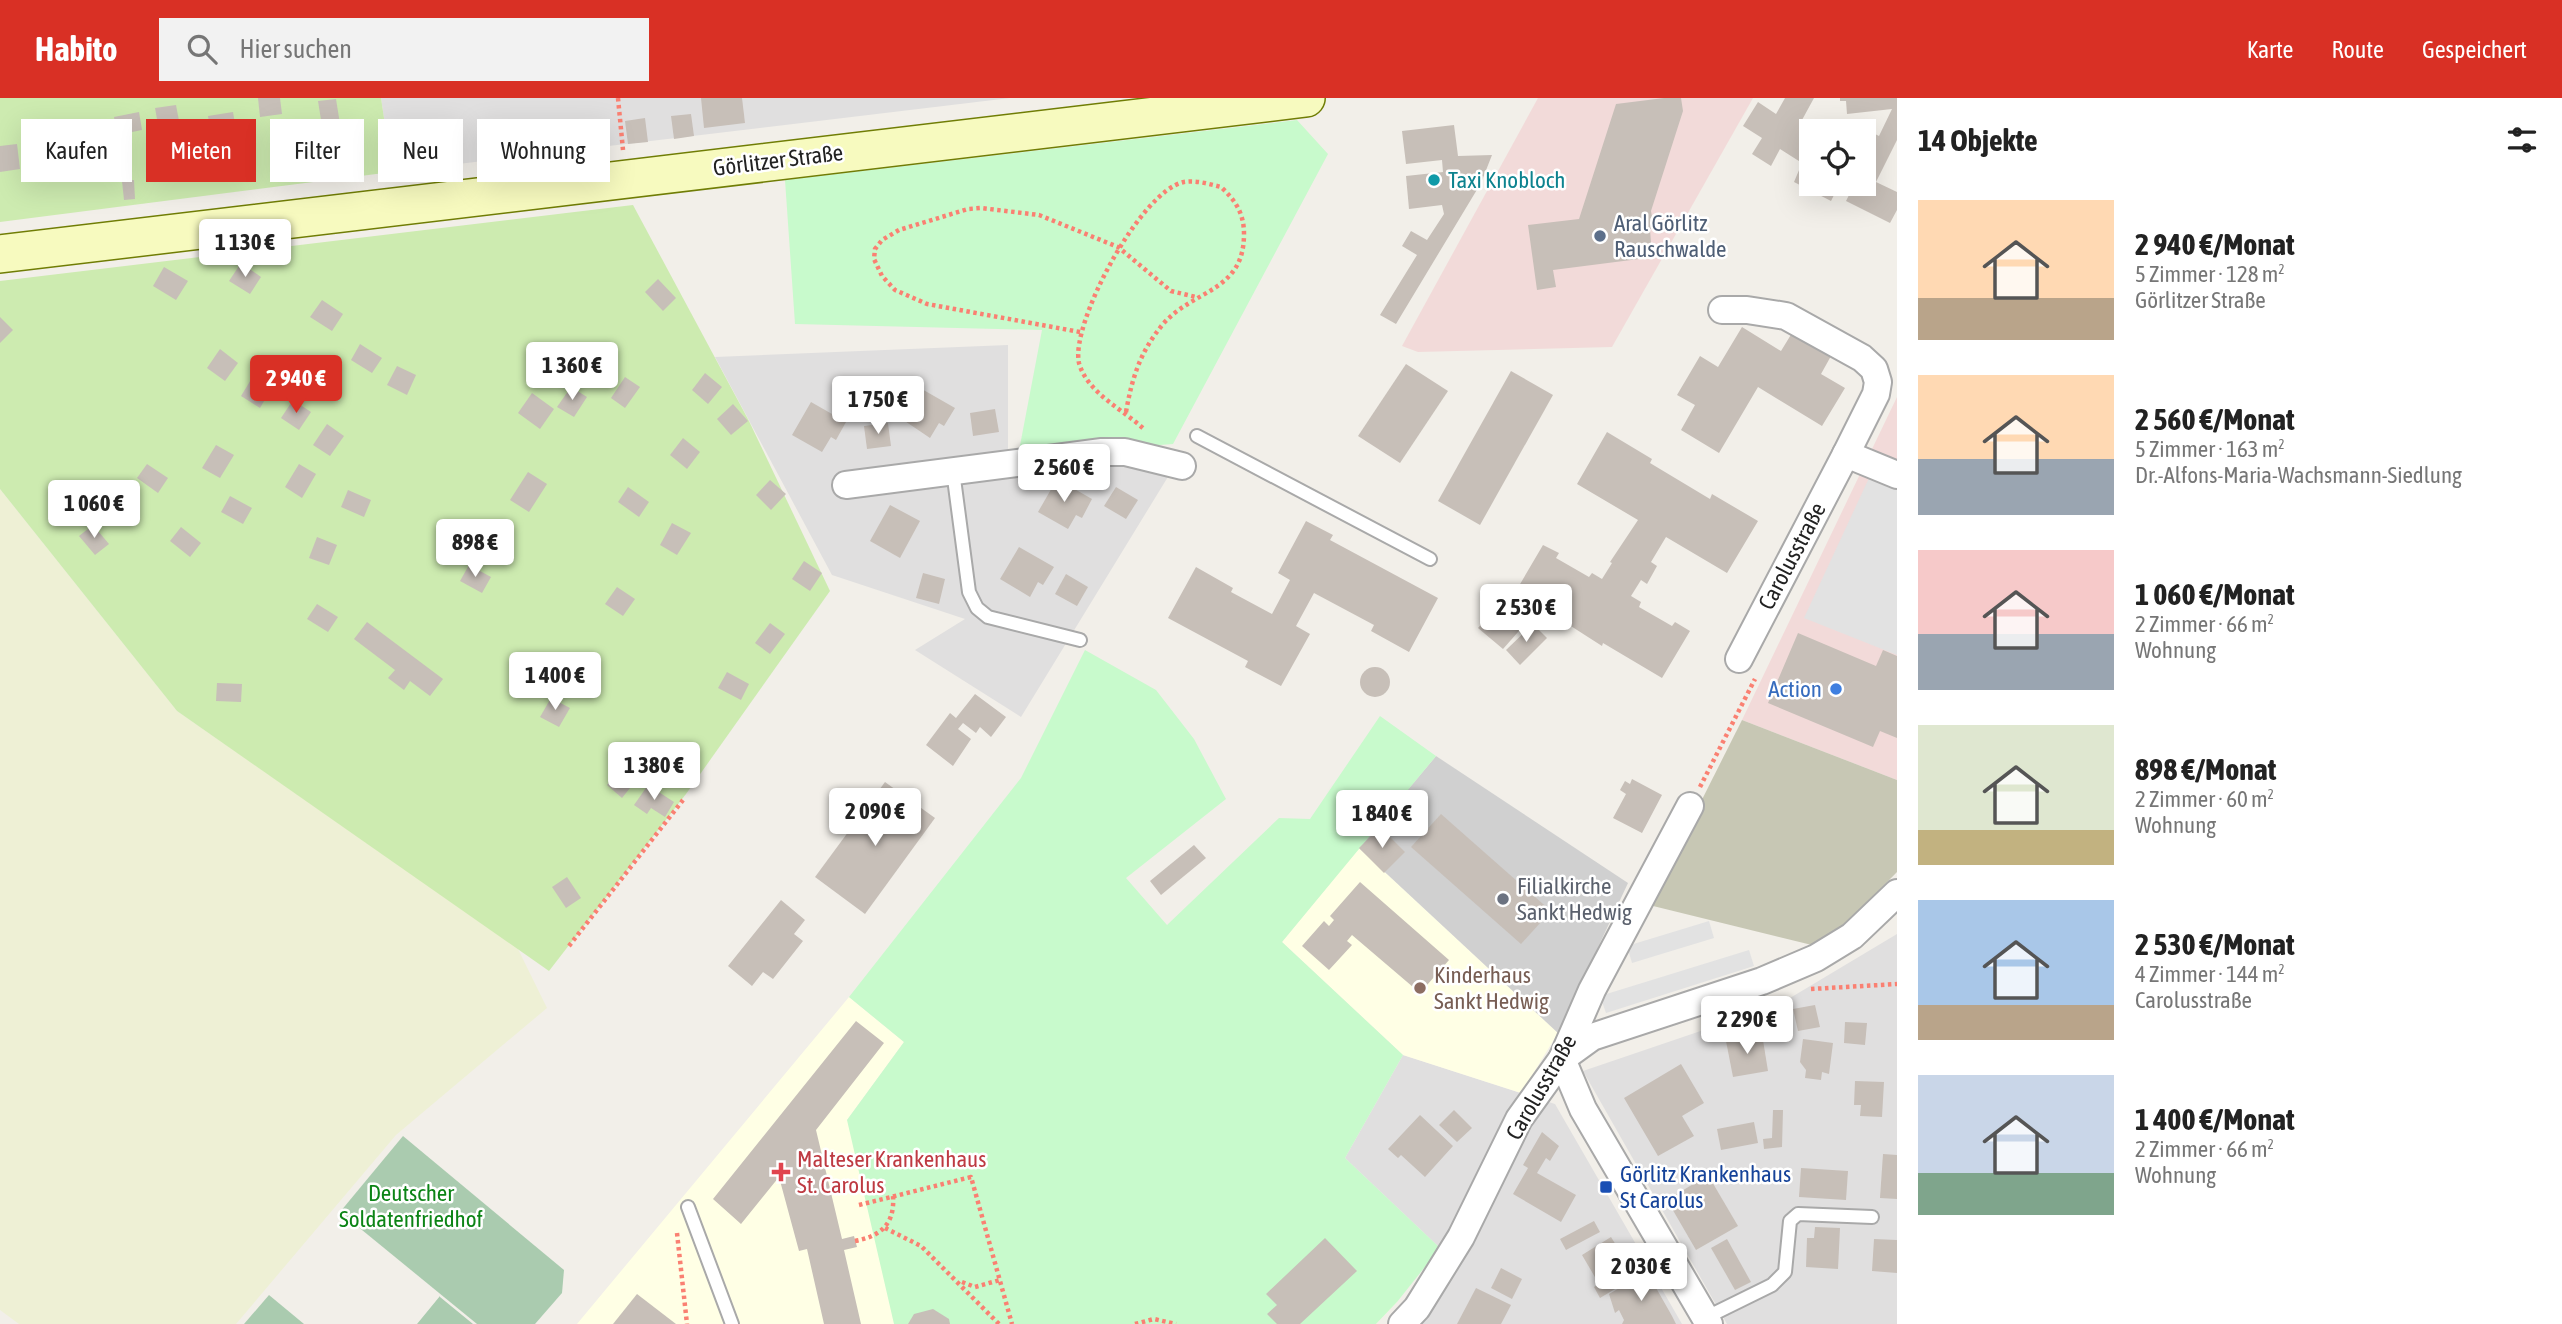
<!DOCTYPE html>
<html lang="de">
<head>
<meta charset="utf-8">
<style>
	body { margin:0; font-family:"Asap Condensed",sans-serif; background:#f2f2f2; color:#222; height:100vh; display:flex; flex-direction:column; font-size:26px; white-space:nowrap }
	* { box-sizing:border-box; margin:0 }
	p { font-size:23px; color:#767676 }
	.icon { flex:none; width:38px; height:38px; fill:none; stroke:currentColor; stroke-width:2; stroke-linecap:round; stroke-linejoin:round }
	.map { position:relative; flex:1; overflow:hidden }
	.panel { display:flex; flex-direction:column; background:#fff; width:665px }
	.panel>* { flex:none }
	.guide { position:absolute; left:21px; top:21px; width:665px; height:63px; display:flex; gap:14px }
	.fabs { position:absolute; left:1799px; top:21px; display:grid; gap:14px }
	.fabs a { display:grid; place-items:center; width:77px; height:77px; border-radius:0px; background:#fff; box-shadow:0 7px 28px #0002; font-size:35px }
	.price { position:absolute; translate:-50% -60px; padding:0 16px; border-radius:7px; background:#fff; color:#222; font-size:23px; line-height:46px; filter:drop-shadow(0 2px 4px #0008) }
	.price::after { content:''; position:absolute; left:50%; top:42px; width:21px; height:16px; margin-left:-10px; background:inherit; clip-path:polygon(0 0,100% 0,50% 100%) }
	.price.selected { background:#d93025; color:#fff }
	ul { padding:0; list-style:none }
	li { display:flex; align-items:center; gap:21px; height:175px; padding:0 21px }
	li span { display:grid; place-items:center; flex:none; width:196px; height:140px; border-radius:0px; color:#555 }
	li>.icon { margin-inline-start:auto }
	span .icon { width:84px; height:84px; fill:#fffc; stroke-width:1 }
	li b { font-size:30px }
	h2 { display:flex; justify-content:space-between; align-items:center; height:84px; padding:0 21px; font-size:30px }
	.pill { padding:0 24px; border-radius:0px; background:#fff; box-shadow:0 7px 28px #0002; font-size:24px; line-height:63px }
	.pill.selected { background:#d93025; color:#fff }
	header { display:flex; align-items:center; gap:42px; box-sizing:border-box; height:98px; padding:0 35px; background:#d93025; color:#fff }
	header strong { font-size:33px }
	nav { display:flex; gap:38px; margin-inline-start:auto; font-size:24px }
	.search { width:490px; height:63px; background:#f2f2f2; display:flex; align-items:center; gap:18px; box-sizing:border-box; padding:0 24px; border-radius:0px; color:#767676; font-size:26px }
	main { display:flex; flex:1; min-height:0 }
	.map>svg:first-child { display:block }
</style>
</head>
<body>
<header>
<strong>Habito</strong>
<div class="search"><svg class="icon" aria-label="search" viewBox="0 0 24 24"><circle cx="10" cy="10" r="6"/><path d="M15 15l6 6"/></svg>Hier suchen</div>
<nav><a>Karte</a><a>Route</a><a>Gespeichert</a></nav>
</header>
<main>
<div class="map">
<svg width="1897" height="1226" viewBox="0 0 1897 1226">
	<rect width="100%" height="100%" fill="#f2efe9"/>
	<g fill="#e0dfdf">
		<polygon points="381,0 1010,0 392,74"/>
		<polygon points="1008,247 1008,363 1119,356 1174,369 1021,619 915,552 965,521 832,477 715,259"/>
		<polygon points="1897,836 1897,1226 1727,1226 1583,973 1780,906"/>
		<polygon points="1403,957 1555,1006 1682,1226 1418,1226 1460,1169 1345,1060"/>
	</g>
	<g fill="#f2dad9">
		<polygon points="1538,0 1753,0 1612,249 1418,254 1402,248"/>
		<polygon points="1897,299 1897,682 1742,622"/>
	</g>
	<g fill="#ffffe5">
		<polygon points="1359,750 1558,935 1521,995 1403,957 1282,844"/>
		<polygon points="849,899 904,944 847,1022 1397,1204 1376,1226 577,1226"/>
	</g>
	<polygon fill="#d0d0d0" points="1436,658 1628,785 1558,935 1359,750"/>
	<polygon fill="#c7c7b4" points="1742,622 1897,682 1897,774 1849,823 1816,848 1649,807"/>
	<polygon fill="#eef0d5" points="0,391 177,613 517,849 547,910 396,1037 236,1226 19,1226 0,1212"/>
	<g fill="#cdebb0">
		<polygon points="0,0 381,0 392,74 0,124"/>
		<polygon points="633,107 749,323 830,493 686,696 549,873 177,613 0,391 0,183"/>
	</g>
	<g fill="#aacbaf">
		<polygon points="403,1038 564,1172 562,1195 535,1226 477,1226 340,1114"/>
		<polygon points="269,1197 304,1226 244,1226"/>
		<polygon points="440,1198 440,1199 473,1226 417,1226"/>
	</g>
	<g fill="#c8facc">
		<polygon points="1297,22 1328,56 1173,346 1018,358 1042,232 795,226 785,82"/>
		<polygon points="1085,552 1156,592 1194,641 1226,701 1126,780 1167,827 1279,720 1310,721 1380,618 1436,658 1282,844 1403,957 1345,1060 1440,1150 1397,1204 1376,1226 894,1226 847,1022 904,944 849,899 1021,680"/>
	</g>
	<g fill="#e2e2e2">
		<polygon points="1869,380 1897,392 1897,557 1804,520"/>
		<polygon points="1709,823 1714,840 1632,865 1627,848"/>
		<polygon points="1749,852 1754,868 1606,915 1600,898"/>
	</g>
	<g fill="#c7bfb8">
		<polygon points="258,0 280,0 282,16 260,19"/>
		<polygon points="701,0 742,0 745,25 704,30"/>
		<polygon points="1664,0 1681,0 1683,13 1651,113 1654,130 1650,131 1651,145 1639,161 1553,172 1556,189 1537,192 1528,127 1579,121 1616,6"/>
		<polygon points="1785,0 1814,0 1802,22 1823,33 1811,33 1811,86 1864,86 1862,33 1863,30 1879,38 1892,11 1847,16 1846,3 1840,3 1840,0 1897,0 1897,42 1876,84 1897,94 1897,112 1890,125 1846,103 1849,97 1837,91 1831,103 1794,84 1802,65 1780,51 1771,68 1752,56 1762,40 1743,28 1758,4 1776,16"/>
		<polygon points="336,1 340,26 322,28 318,3"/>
		<polygon points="176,7 180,28 159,32 155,10"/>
		<polygon points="139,14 142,32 117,37 114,19"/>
		<polygon points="233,14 236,32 211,36 208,18"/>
		<polygon points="691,16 694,38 674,41 671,18"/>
		<polygon points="645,20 648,44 628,46 625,23"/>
		<polygon points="570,25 573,49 551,52 549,28"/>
		<polygon points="1454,27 1458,58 1492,57 1481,85 1396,226 1380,217 1417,157 1402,148 1411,133 1427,142 1444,116 1442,107 1409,111 1406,78 1443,74 1442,62 1406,66 1402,33"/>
		<polygon points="53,30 55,55 37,56 35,32"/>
		<polygon points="17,46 20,71 0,74 0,48"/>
		<polygon points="134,82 135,101 124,102 122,83"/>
		<polygon points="241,165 261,179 250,196 229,183"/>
		<polygon points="164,169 188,183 176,202 153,188"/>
		<polygon points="658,181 676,200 663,213 645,194"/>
		<polygon points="322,202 343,216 332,233 310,219"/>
		<polygon points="0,219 13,232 0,245"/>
		<polygon points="1742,229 1781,253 1792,235 1831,258 1821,276 1845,290 1822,328 1758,289 1719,355 1681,332 1695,307 1677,297 1700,258 1718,269"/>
		<polygon points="360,246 382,260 372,275 351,262"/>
		<polygon points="220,251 238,265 225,283 207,270"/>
		<polygon points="1406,266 1448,293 1400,365 1358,338"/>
		<polygon points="397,268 416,277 407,297 387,287"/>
		<polygon points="1511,273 1553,297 1480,427 1438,403"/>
		<polygon points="255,275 274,286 260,310 241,298"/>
		<polygon points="705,275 722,289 708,306 692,292"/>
		<polygon points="625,279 640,289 625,310 611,300"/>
		<polygon points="571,289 587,299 574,319 557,309"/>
		<polygon points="920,290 955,310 944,328 939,325 930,340 893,315 906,293 915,299"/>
		<polygon points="532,295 554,311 540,331 518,315"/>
		<polygon points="293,302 311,314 299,332 281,320"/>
		<polygon points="811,304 846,324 836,342 831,339 822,354 792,337"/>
		<polygon points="733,306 748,323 731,337 717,321"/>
		<polygon points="995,311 999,334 973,338 970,315"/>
		<polygon points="888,325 891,348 867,351 864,328"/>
		<polygon points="327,326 344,338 330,358 313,347"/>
		<polygon points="1607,334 1652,361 1650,365 1710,401 1712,396 1758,423 1727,475 1666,439 1651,464 1657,468 1647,486 1641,482 1631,498 1641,504 1639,509 1672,528 1675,524 1690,533 1662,580 1603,545 1602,548 1516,493 1543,447 1559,455 1556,460 1589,479 1592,475 1602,481 1612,465 1610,464 1638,422 1577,386"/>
		<polygon points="683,340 700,354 687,371 670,357"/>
		<polygon points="216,347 234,357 220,380 202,370"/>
		<polygon points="147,366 168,380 158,395 137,380"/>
		<polygon points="299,366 316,376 302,400 285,389"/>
		<polygon points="528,374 547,386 529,414 510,402"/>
		<polygon points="1057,381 1092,401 1082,420 1076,417 1068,431 1038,414"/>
		<polygon points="770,382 786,396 771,412 756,397"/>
		<polygon points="628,389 649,404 639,419 618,404"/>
		<polygon points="1116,389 1138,402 1126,421 1104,408"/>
		<polygon points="348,392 371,402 364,419 341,409"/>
		<polygon points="230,398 252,410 243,426 221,414"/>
		<polygon points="890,407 920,423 900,460 870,443"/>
		<polygon points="1306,423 1333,437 1330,442 1438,500 1409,554 1371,533 1374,527 1314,495 1296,528 1310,536 1281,588 1245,569 1248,563 1168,520 1196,469 1233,490 1231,494 1272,516 1290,482 1278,475"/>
		<polygon points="672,425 691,435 677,457 660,447"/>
		<polygon points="93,427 109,446 95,457 79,438"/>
		<polygon points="181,429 201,445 190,459 170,443"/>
		<polygon points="317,439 337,447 329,467 309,460"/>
		<polygon points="1019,449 1054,469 1043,487 1038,484 1030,499 1000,481"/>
		<polygon points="804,463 822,475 810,493 792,481"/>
		<polygon points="469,467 491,479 482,495 460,483"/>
		<polygon points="923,475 945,481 939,506 916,500"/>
		<polygon points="1066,476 1088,489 1077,508 1055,496"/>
		<polygon points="617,489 635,501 623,518 605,506"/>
		<polygon points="1501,504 1526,525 1503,551 1478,530"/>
		<polygon points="317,506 338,519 328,534 307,521"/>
		<polygon points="367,524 443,581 430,598 410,583 404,592 388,580 395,572 354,541"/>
		<polygon points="770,525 785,536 770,556 755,545"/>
		<polygon points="1533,526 1547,540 1520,567 1506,552"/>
		<polygon points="1798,535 1876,568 1883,552 1897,558 1897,640 1880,633 1873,649 1768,605"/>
		<circle cx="1375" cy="584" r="15"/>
		<polygon points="727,574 749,586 741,602 718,590"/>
		<polygon points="217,585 242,586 241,604 216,603"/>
		<polygon points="975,596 1006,619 991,639 980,629 976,635 963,625 958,631 971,641 953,668 926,647 950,615 956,620"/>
		<polygon points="551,600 570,610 559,629 540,619"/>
		<polygon points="622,668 638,680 622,700 607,687"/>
		<polygon points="1632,681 1662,697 1642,735 1613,720 1626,696 1620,692 1625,683 1630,686"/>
		<polygon points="885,684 935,720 865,816 815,779"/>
		<polygon points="648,687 674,704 665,719 651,710 647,716 634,707"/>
		<polygon points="1441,716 1551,813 1521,846 1411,749"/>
		<polygon points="1380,729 1405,754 1384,775 1359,750"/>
		<polygon points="1194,747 1206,760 1161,797 1150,783"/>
		<polygon points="567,779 581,800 566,810 552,789"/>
		<polygon points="1360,784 1449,862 1420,895 1352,837 1347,843 1352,847 1329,872 1302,848 1324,823 1329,828 1334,822 1330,818"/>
		<polygon points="781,802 805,822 794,836 803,843 773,881 763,874 752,888 728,868"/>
		<polygon points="1815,907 1820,929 1798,933 1793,911"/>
		<polygon points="856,923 884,945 816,1032 842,1141 854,1138 857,1149 844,1152 861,1226 824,1226 807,1151 799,1153 779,1079 741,1126 713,1101"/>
		<polygon points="1845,924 1867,925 1865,947 1844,945"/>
		<polygon points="1762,936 1768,973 1733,979 1726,943"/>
		<polygon points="1803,941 1833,945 1829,976 1822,974 1821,982 1805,980 1806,972 1800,964"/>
		<polygon points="1681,966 1704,1005 1682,1018 1694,1038 1658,1058 1624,1000"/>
		<polygon points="1855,983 1884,984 1882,1019 1860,1018 1861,1007 1854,1007"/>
		<polygon points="1454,1012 1472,1030 1457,1044 1439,1027"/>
		<polygon points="1773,1012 1783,1012 1782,1049 1764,1051 1763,1041 1772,1040"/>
		<polygon points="1420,1017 1453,1048 1425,1079 1401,1057 1398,1060 1388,1051"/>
		<polygon points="1754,1024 1758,1045 1721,1052 1717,1031"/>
		<polygon points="1542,1034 1559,1048 1550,1063 1546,1060 1537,1075 1576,1097 1561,1124 1513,1096 1528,1070 1523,1067"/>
		<polygon points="1883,1056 1897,1057 1897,1101 1880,1100"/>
		<polygon points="1801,1070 1848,1073 1846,1102 1799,1099"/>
		<polygon points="1708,1077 1738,1128 1696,1152 1667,1102"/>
		<polygon points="1594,1123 1600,1134 1566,1152 1560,1141"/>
		<polygon points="1815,1129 1840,1130 1838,1171 1806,1169 1807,1140 1814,1140"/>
		<polygon points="1611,1139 1629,1168 1614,1177 1620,1188 1600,1200 1594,1189 1599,1186 1582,1157"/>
		<polygon points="1325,1140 1357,1173 1300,1226 1277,1226 1267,1216 1277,1207 1266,1196"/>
		<polygon points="1727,1141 1751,1184 1735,1192 1711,1150"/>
		<polygon points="1874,1141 1897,1142 1897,1175 1872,1173"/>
		<polygon points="1501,1170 1522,1181 1512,1201 1491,1190"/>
		<polygon points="1647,1174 1672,1218 1676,1226 1622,1226 1624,1222 1619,1212 1615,1215 1609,1196"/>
		<polygon points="1476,1190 1511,1207 1501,1226 1457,1226"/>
		<polygon points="637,1196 676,1226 613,1226"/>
		<polygon points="933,1211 949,1221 950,1226 908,1226 914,1216"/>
	</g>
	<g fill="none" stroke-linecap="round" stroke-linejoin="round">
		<defs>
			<g id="lane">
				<polyline points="1197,338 1430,461"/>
				<polyline points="953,373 969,494 977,510 988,519 1080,542"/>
				<polyline points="688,1109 732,1226"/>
				<polyline points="1705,1220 1772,1187 1785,1174 1790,1123 1798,1116 1872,1119"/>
			</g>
			<g id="street">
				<polyline points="1722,212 1747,212 1786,218 1862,260 1874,271 1878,284 1876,296 1846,356 1739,561"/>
				<polyline points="1846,356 1897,377"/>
				<polyline points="846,387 1102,354 1125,354 1182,368"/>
				<polyline points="1563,960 1592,939 1762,883 1816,860 1852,838 1897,795"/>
				<polyline points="1562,961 1583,1011 1709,1226"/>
				<polyline points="1402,1226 1417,1210 1461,1139 1519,1021 1562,961 1592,892 1690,708"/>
			</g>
			<polyline id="secondary" points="0,156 1306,0"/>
		</defs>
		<use href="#lane" stroke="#a9a9a9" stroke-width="16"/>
		<use href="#street" stroke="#a9a9a9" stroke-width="30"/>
		<use href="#secondary" stroke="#707d05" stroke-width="40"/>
		<g stroke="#fa8072" stroke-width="4.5" stroke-dasharray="3.5 3.5" stroke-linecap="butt">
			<polyline points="618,0 623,52"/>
			<polyline points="1080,234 927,206 895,192 882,178 874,161 875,151 882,142 899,132 968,111 981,110 1039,117 1118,149 1171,193 1196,199"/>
			<path d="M1126,314C1132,280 1140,254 1163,226C1194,191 1244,194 1244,136C1244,115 1235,102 1221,89C1209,86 1196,82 1184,84C1141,92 1070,226 1079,265C1087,295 1124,312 1145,332"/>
			<polyline points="1700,689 1755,581"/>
			<polyline points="569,848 683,702"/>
			<polyline points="1811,891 1897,886"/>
			<polyline points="859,1107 971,1079 1012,1226"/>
			<polyline points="885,1130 921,1148 999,1226"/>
			<polyline points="677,1135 687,1226"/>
			<path d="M855,1143C881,1138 895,1126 893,1098"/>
			<polyline points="962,1184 975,1189 1000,1182"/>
			<polyline points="1135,1226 1154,1221 1176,1226"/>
		</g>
		<use href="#lane" stroke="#fff" stroke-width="12"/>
		<use href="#street" stroke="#fff" stroke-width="26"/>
		<use href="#secondary" stroke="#f7fabf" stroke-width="37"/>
	</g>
	<circle fill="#0f9aa8" stroke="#fff" stroke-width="2.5" cx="1434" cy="82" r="7"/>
	<circle fill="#5c6f8a" stroke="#fff" stroke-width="2.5" cx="1600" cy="138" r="7"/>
	<circle fill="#3f7fe0" stroke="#fff" stroke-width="2.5" cx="1836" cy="591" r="7"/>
	<circle fill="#6b7280" stroke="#fff" stroke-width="2.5" cx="1503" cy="801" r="7"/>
	<circle fill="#8d6e63" stroke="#fff" stroke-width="2.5" cx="1420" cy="890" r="7"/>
	<path fill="#e0444e" stroke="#fff" stroke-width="2.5" d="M777.5 1063.5h7v7h7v7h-7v7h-7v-7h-7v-7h7z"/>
	<rect fill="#1a4fb4" stroke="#fff" stroke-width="2.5" x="1599" y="1082" width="14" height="14" rx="3.5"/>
	<g text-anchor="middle" stroke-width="5" stroke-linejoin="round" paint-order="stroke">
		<g font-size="23" fill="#222" stroke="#fff">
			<text transform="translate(778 62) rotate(-7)" y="8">Görlitzer Straße</text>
			<text transform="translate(1792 458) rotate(-62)" y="8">Carolusstraße</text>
			<text transform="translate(1541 989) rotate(-60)" y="8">Carolusstraße</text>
		</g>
		<g font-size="23" fill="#0d838f" stroke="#fff" text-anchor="start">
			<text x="1448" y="90">Taxi Knobloch</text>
		</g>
		<g font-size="23" fill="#4e5e75" stroke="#fff" text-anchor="start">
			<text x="1614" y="133">Aral Görlitz<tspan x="1614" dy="26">Rauschwalde</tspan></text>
		</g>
		<g font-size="23" fill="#366cbe" stroke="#fff" text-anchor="end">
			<text x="1822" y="599">Action</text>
		</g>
		<g font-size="23" fill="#5b616d" stroke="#fff" text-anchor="start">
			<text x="1517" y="796">Filialkirche<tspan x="1517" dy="26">Sankt Hedwig</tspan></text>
		</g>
		<g font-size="23" fill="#785e54" stroke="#fff" text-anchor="start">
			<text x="1434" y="885">Kinderhaus<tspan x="1434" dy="26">Sankt Hedwig</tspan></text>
		</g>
		<g font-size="23" fill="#be3a42" stroke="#fff" text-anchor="start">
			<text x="797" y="1069">Malteser Krankenhaus<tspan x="797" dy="26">St. Carolus</tspan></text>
		</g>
		<g font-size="23" fill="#164399" stroke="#fff" text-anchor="start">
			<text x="1620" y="1084">Görlitz Krankenhaus<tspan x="1620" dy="26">St Carolus</tspan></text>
		</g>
		<g font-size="23" fill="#0c8416" stroke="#fff">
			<text x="411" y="1103">Deutscher<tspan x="411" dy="26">Soldatenfriedhof</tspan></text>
		</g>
	</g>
</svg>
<div class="fabs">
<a><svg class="icon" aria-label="locate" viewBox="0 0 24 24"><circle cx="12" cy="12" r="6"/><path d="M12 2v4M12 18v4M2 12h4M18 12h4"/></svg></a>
</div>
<b class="price" style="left:245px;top:181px">1 130 €</b>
<b class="price" style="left:572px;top:304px">1 360 €</b>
<b class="price selected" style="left:296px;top:317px">2 940 €</b>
<b class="price" style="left:878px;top:338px">1 750 €</b>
<b class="price" style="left:1064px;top:406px">2 560 €</b>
<b class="price" style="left:94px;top:442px">1 060 €</b>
<b class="price" style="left:475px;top:481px">898 €</b>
<b class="price" style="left:1526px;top:546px">2 530 €</b>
<b class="price" style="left:555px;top:614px">1 400 €</b>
<b class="price" style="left:654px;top:704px">1 380 €</b>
<b class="price" style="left:875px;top:750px">2 090 €</b>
<b class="price" style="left:1382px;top:752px">1 840 €</b>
<b class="price" style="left:1747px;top:958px">2 290 €</b>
<b class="price" style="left:1641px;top:1205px">2 030 €</b>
<div class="guide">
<a class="pill">Kaufen</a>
<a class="pill selected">Mieten</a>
<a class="pill">Filter</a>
<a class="pill">Neu</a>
<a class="pill">Wohnung</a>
</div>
</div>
<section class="panel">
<h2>14 Objekte<svg class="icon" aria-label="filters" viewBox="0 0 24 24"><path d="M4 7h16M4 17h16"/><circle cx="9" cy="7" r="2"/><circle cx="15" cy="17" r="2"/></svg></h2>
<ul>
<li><span style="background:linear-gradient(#ffd9b3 70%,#b9a48a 0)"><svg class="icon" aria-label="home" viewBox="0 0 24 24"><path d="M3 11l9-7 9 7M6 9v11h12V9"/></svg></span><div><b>2 940 €/Monat</b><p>5 Zimmer · 128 m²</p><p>Görlitzer Straße</p></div></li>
<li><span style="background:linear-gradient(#ffd9b3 60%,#9aa5b1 0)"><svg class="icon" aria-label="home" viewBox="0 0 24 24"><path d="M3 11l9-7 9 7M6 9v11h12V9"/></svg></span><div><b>2 560 €/Monat</b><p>5 Zimmer · 163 m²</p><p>Dr.-Alfons-Maria-Wachsmann-Siedlung</p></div></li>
<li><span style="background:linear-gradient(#f6c9c9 60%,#9aa5b1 0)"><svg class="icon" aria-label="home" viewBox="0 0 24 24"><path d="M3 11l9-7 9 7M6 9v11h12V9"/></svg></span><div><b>1 060 €/Monat</b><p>2 Zimmer · 66 m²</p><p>Wohnung</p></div></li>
<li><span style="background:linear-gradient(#dfe7d0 75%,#c2b280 0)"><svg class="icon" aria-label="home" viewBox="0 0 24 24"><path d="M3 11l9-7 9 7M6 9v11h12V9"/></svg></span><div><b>898 €/Monat</b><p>2 Zimmer · 60 m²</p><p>Wohnung</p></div></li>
<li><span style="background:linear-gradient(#a9c7e8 75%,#b9a48a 0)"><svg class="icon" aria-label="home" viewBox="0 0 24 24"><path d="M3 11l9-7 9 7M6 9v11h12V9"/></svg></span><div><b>2 530 €/Monat</b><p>4 Zimmer · 144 m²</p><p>Carolusstraße</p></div></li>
<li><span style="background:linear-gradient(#c9d6e8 70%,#7fa58c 0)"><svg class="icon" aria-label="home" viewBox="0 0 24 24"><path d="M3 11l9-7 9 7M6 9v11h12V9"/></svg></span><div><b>1 400 €/Monat</b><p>2 Zimmer · 66 m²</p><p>Wohnung</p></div></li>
</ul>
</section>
</main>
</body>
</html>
